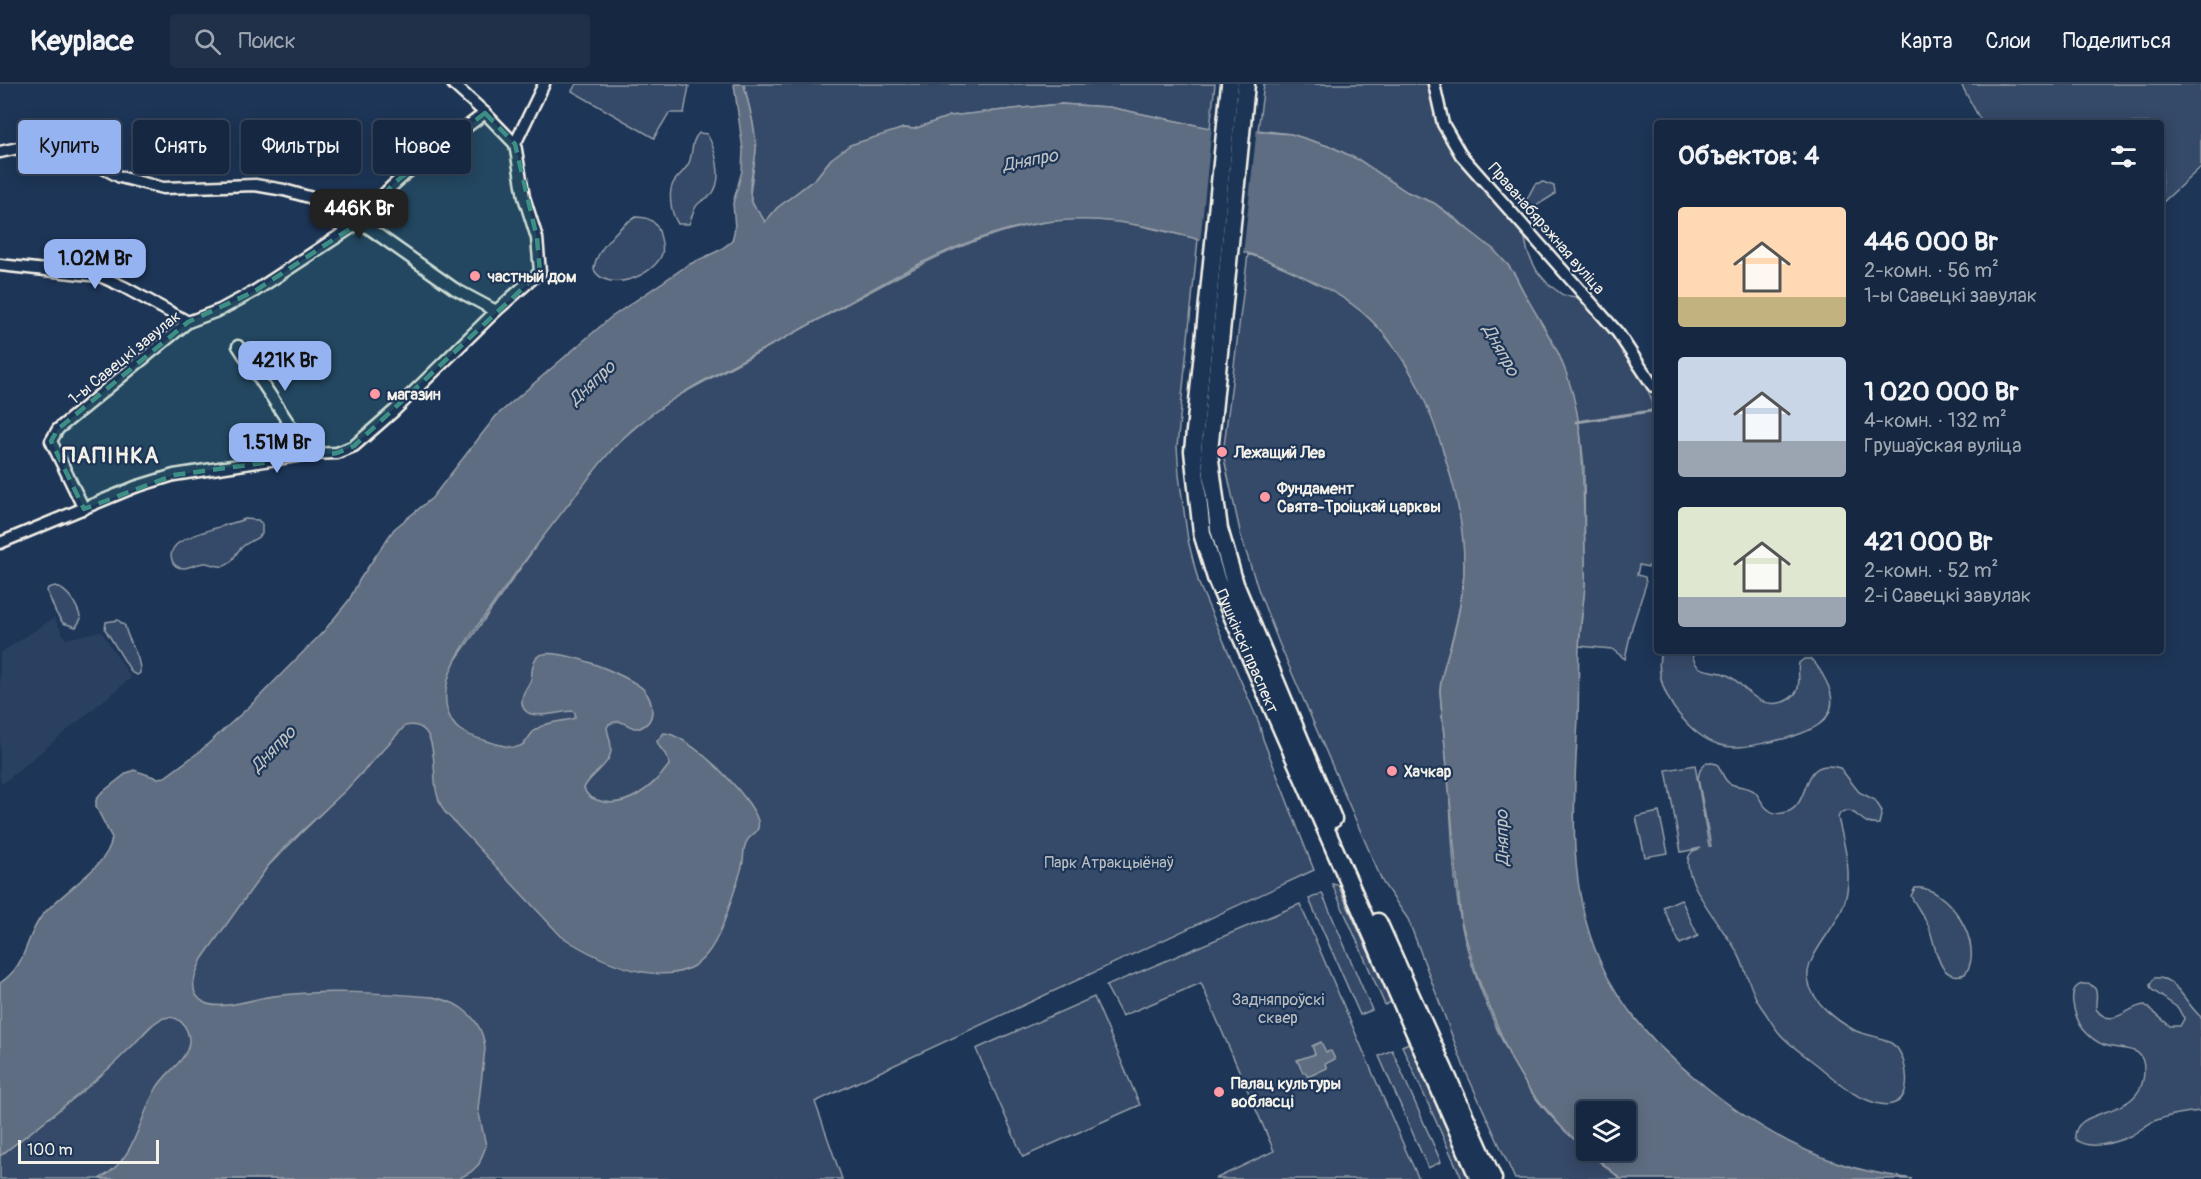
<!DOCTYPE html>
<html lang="ru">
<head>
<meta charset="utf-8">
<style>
	body { margin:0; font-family:Pangolin,sans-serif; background:#1f3048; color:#f1f3f6; height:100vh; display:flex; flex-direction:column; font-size:22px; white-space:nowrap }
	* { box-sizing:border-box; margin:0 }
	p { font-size:20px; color:#9ea6b1 }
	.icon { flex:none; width:33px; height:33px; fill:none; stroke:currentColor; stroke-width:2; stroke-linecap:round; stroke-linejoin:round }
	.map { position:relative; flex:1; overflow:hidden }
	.drawer { position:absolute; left:1654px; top:36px; width:510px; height:534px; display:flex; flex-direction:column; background:#162841; border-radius:6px; box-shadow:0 3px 15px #0003,0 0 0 2px #35445a }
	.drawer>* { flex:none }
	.top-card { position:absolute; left:18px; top:36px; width:570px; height:54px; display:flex; gap:12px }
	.tools { position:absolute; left:1576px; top:1017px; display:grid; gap:12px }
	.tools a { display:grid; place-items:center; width:60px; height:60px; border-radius:6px; background:#162841; box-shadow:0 3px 15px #0003,0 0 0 2px #35445a; font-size:30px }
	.scale { position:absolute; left:18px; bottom:15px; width:141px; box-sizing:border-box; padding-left:6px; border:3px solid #f4f1e8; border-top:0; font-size:16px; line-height:21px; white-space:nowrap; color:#f4f1e8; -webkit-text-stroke:4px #1d3557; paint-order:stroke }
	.price { position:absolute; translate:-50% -51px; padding:0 14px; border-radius:12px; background:#95b2f1; color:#111; font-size:20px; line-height:39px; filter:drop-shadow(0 2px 3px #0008) }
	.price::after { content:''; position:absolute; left:50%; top:36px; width:18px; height:14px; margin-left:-9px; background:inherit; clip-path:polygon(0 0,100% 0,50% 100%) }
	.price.current { background:#222; color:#fff }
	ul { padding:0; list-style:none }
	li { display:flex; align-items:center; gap:18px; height:150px; padding:0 24px }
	li span { display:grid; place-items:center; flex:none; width:168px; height:120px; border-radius:6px; color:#555 }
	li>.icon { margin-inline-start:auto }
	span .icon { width:72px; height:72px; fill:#fffc; stroke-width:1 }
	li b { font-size:26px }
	h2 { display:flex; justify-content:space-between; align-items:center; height:72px; padding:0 24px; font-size:26px }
	.chip { padding:0 21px; border-radius:6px; background:#162841; box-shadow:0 3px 15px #0003,0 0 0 2px #35445a; font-size:21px; line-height:54px }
	.chip.current { background:#95b2f1; color:#111 }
	header { display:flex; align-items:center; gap:36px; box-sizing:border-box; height:84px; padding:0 30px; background:#162841; border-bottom:2px solid #35445a }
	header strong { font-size:28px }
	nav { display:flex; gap:33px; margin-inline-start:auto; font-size:21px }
	.search { width:420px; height:54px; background:#1f3048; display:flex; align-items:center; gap:15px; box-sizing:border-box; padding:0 21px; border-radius:6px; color:#9ea6b1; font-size:22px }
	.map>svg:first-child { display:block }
</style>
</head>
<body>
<header>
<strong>Keyplace</strong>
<div class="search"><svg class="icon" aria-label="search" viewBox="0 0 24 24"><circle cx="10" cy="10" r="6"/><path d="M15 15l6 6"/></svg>Поиск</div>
<nav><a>Карта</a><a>Слои</a><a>Поделиться</a></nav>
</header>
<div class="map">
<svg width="2201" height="1095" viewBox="0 0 2201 1095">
	<rect width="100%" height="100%" fill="#1d3557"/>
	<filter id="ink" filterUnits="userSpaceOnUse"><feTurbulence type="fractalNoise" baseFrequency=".0167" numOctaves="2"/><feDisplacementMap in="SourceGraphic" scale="12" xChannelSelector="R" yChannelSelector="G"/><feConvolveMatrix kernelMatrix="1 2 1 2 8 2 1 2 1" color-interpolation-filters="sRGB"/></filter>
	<g filter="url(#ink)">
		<polygon fill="#2a4060" points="54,534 66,555 101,547 131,594 2,700 0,696 0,569"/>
		<g fill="#354a67" stroke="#949ea8" stroke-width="1.5">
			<polygon points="576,0 679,0 689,2 684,29 669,29 654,54 572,7"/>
			<polygon points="744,0 1215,0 1210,44 1109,23 1060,20 950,32 914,45 903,44 831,75 816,94 777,124 765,139 752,120 750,111 756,65 753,40"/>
			<polygon points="1264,0 1429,0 1439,37 1446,57 1524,150 1528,169 1537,187 1548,200 1563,211 1576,213 1586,219 1627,266 1644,295 1651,314 1658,375 1658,461 1653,479 1648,483 1639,481 1637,491 1645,493 1646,500 1632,543 1625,575 1612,565 1579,562 1585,500 1584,383 1580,346 1567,294 1515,191 1493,165 1474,152 1458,136 1434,119 1407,108 1359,76 1334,64 1291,50 1258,46"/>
			<polygon points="1961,0 2201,0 2201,83 2162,119 2162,39 1982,39"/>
			<path d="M699,49L707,50C715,64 723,92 714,107C711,114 704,114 699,119C693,124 692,133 689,140H678C671,129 666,106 676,95C681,89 688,84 690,76C693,66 691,57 699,49Z"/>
			<polygon points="1543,98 1554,102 1555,110 1536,122 1528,121 1527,115 1535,100"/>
			<path d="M636,133C647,133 655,136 659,147C661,154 664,163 662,170C654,192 608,210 594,186C594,168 621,140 636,133Z"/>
			<path d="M1080,134L1124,138L1198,155L1177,363L1179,391L1188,456L1199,500L1259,639L1263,655L1314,786L815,1018L842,1095H0V1072L110,983L156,937L268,782L368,683L450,584L546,448L603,375L622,355L657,325L676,313C731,283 785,254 840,224C922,180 984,141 1080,134Z"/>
			<path d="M1248,170C1285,182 1331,202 1361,227C1426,282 1467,404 1464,487C1463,512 1457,538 1450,563C1446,577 1441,591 1440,607C1442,638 1446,670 1449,702C1452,747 1453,794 1461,838C1471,890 1506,976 1538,1017C1562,1047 1592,1072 1621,1095H1515L1465,986L1408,835L1383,799L1279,559L1259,508L1241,452L1223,370Z"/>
			<path d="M245,435L258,436L262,440V450C255,457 245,458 239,466C234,472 233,479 224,482C217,483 212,480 206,479C198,478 191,484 184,484C170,484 168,469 176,461C188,450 229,441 245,435Z"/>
			<path d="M55,502C69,507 77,521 81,535L76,543L63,539L56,529L47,507L48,504Z"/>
			<path d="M118,536L125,542C128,559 141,571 140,589L137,591L132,589L105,545L106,538Z"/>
			<path d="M1661,567H1692C1694,589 1706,585 1722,589C1744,595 1753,627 1783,618C1788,616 1794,612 1797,607C1801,598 1797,588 1799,579L1804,575H1811C1818,581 1822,589 1826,597C1848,640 1802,651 1770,658C1754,661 1736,666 1720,661C1700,655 1686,640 1674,624C1663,607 1656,587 1661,567Z"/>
			<path d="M1707,678L1717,680C1722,686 1722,694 1729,699C1737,704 1747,701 1755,708C1760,713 1762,722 1769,726C1774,730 1781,730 1787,728C1813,719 1798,672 1840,684L1859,708L1875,716L1882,727L1879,740C1859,743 1857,720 1840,729L1838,734C1845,763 1854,794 1843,823C1835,845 1805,873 1808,895C1811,918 1837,937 1856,947C1870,953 1886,952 1897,964C1907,977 1914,1014 1892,1020C1881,1023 1867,1016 1858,1012C1844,1004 1833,994 1821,984C1808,973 1791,963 1780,950C1773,942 1768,932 1762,924C1749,907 1747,884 1736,866C1727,850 1671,784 1693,767C1695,766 1698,765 1701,764L1681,768L1666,686L1695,681L1709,762H1711L1698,694L1700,686Z"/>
			<polygon points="1659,728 1668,769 1645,773 1636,733"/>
			<polygon points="1332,800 1338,801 1391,918 1385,921"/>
			<path d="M1915,804C1947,800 1987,862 1965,890C1936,900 1936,858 1928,841C1923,831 1916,822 1911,812Z"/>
			<polygon points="1322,809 1372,926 1360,931 1309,815"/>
			<polygon points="1681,815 1698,852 1680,860 1663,823"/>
			<polygon points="1300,820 1407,1069 1419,1095 1215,1095 1274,1067 1201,899 1122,932 1106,902"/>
			<path d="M2154,894C2176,891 2186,921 2201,933V1027C2185,1028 2170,1031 2154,1037C2146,1041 2138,1048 2130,1052C2115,1059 2088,1067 2075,1055C2072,1020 2142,1038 2144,988C2145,958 2122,968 2104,961C2096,958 2088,951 2083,945C2075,935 2063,899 2086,900C2088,900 2092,901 2094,903C2099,909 2095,918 2096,925C2112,947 2128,921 2145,921L2170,942H2180L2184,935L2178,924L2151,905L2150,901Z"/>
			<polygon points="1094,913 1140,1021 1023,1073 976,965"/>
			<polygon points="1411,958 1471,1095 1462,1095 1402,962"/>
			<polygon points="1392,966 1441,1078 1428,1084 1379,972"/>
		</g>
		<g fill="#5e6d82" stroke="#9aa2ab" stroke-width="1.5" fill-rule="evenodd">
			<path d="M734,0H744C748,21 756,43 756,64C756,81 747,99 751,115C753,125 761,128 765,138L777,124L816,94L831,75L850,61L904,44L914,45L950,32L1060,20L1109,23L1210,44L1291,50L1334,64L1359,76L1407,108L1434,119L1493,165L1508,181L1515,191C1528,219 1547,245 1560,273C1570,296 1577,323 1580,348C1583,375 1583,403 1584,430C1584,454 1586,479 1585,502C1583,523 1580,543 1579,563C1578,587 1579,611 1578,635C1574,714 1566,800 1599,875C1619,922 1656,962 1695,994C1739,1031 1787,1063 1842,1080C1865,1088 1889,1091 1912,1095H1621L1565,1047L1528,1004L1511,975L1477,892L1461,837L1440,607C1441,589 1447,573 1452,557C1458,535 1463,512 1464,489C1465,452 1458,415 1447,380C1430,321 1404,258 1353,221C1339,210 1323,203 1308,195C1285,183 1262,173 1237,166C1157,144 1093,123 1010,145C933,165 864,211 794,249C735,281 669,309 620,357C606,371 594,387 582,403C552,441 522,479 494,519C474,548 438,587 447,625C449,633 453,641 460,646C468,652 507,665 517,663C527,661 528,652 535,646C546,637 563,638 575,634V629L572,627C558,627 521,641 522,616C522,608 529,602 531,595C533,587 531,579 537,573C552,559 631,592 644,606C649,612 652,619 652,627C652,635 647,641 640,644H634L619,637L609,640L607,644C608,651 611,657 611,664C612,681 590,690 584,704C586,711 590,714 597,716C625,727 654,702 669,681C669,670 659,666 657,657L664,649C689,650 752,713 758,737C761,750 749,750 746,759C743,765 744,771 743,777C742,785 739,792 737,799C729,822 722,851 707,870C673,913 597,876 561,852L444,727C440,720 437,713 436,705C432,685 440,635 405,642L345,707L286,762L268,782L202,875C195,890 186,909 205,919C222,927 255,914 273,912C326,905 380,909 433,913C461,918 483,936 485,965L478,1025L486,1062L479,1080L471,1088L458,1095H99C135,1077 138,1037 156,1005C164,990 181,981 187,966C194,951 182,929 164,934C151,938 140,955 130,964C91,1004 44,1037 0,1072V899C28,880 24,856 41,833C59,809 108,784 112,754L96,723V716L100,710L127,689L134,686L157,694L165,693L199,668L251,621L324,547L349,516L360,495L394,445L432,414L496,332L610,234L688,181L720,166L732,157L735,144L733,119L742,87L743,66ZM1587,1028H1626V1066H1587Z"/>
			<polygon points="1321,958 1326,968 1331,967 1335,975 1325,980 1327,984 1308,993 1305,988 1303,989 1297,976 1315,970 1312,962"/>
		</g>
		<polygon fill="#1d3557" points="1212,41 1257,43 1243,171 1200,159"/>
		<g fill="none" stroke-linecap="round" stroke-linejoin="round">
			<polyline stroke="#9aa2ab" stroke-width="3" points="1576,338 1658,326"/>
			<defs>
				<g id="street">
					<polyline points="453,0 485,29 515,60"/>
					<polyline points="1434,0 1443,40 1461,71 1618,249 1653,302"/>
					<polyline points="515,60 544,0"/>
					<polyline points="0,68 27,62 48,61 88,76 120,93 163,104 255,101 284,106 323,117 360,138 455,205 496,227 540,188 537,154 524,113 515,60"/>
					<polyline points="0,181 100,192 124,203 188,238"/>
					<polyline points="238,262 309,370"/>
					<path d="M84,425L51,357L58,345L188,238L220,226L255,207L360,138C393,93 441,63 485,29"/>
					<polyline points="0,459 135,403 174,391 309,370 337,369 354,362 394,327 496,227"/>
				</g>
				<g id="primary">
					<path id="s1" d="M1230,0L1193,367L1202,449L1217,497L1479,1095"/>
					<polyline points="1246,0 1209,368 1219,445 1235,500 1333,735"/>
					<polyline points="1378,838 1493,1095"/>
				</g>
			</defs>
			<use href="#street" stroke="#f4f1e8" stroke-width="15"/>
			<use href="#primary" stroke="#f4f1e8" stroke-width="21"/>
			<use href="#street" stroke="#1d3557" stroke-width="10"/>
			<use href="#primary" stroke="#1d3557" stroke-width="16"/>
		</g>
	</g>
	<path fill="#3d8f86" fill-opacity="0.2" stroke="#3d8f86" stroke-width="4.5" stroke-dasharray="12 8" stroke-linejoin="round" d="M485,29L515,60L537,154L540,188L354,362L337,369L174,391L84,425L51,357L58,345L188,238L255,207L360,138L394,99Z"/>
	<g fill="#ff9aa2" stroke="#1d3557" stroke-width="2">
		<circle cx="475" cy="192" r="6"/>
		<circle cx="375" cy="310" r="6"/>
		<circle cx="1222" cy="368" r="6"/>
		<circle cx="1265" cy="413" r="6"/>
		<circle cx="1392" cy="687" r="6"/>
		<circle cx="1219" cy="1008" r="6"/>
	</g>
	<g text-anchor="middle" stroke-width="4.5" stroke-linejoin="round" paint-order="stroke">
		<g font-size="16" fill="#f4f1e8" stroke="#1d3557">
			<text transform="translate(1547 144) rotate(49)" y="6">Праванабярэжная вуліца</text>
			<text transform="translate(124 273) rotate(-39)" y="6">1-ы Савецкі завулак</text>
			<text dy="6" stroke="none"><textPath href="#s1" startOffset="578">Пушкінскі праспект</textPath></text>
		</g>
		<g font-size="16" font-weight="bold" fill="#f4f1e8" stroke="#1d3557" text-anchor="start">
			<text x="487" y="198">частный дом</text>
			<text x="387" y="316">магазин</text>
			<text x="1234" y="374">Лежащий Лев</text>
			<text x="1277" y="410">Фундамент<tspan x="1277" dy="18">Свята-Троіцкай царквы</tspan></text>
			<text x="1404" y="693">Хачкар</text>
			<text x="1231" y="1005">Палац культуры<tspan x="1231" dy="18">вобласці</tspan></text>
		</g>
		<g font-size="16" fill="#bbbfc1" stroke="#1d3557">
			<text x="1109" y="784">Парк Атракцыёнаў</text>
			<text x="1278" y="921">Задняпроўскі<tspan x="1278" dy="18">сквер</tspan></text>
		</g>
		<g font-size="18" font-style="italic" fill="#c0c3c4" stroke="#1d3557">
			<text transform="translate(1030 76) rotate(-11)" y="6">Дняпро</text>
			<text transform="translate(1501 266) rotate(61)" y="6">Дняпро</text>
			<text transform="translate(592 299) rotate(-43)" y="6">Дняпро</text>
			<text transform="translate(273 665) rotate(-46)" y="6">Дняпро</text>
			<text transform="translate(1502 754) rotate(-91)" y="6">Дняпро</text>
		</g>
		<g font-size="22" font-weight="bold" letter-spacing="1.5" fill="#f4f1e8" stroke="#1d3557">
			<text x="111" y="379">ПАПІНКА</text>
		</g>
	</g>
</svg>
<div class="tools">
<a><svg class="icon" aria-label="layers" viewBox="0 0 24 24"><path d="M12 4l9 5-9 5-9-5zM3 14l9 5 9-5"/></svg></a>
</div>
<div class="scale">100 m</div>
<b class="price current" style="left:359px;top:156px">446K Br</b>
<b class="price" style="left:95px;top:206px">1.02M Br</b>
<b class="price" style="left:285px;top:308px">421K Br</b>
<b class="price" style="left:277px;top:390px">1.51M Br</b>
<div class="top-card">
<a class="chip current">Купить</a>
<a class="chip">Снять</a>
<a class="chip">Фильтры</a>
<a class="chip">Новое</a>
</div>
<section class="drawer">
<h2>Объектов: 4<svg class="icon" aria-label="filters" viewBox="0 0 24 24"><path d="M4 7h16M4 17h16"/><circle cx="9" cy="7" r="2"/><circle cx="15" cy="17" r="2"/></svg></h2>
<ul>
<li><span style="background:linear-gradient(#ffd9b3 75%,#c2b280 0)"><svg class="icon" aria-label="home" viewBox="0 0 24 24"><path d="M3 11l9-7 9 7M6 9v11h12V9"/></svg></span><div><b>446 000 Br</b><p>2-комн. · 56 m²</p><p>1-ы Савецкі завулак</p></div></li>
<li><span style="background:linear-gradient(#c9d6e8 70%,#9aa5b1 0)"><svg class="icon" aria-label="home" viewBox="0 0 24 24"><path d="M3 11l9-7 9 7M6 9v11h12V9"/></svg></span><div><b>1 020 000 Br</b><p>4-комн. · 132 m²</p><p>Грушаўская вуліца</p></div></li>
<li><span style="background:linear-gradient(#dfe7d0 75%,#9aa5b1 0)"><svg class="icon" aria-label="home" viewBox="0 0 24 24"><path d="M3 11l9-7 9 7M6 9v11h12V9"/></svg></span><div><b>421 000 Br</b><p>2-комн. · 52 m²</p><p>2-і Савецкі завулак</p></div></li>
</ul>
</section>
</div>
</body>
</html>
